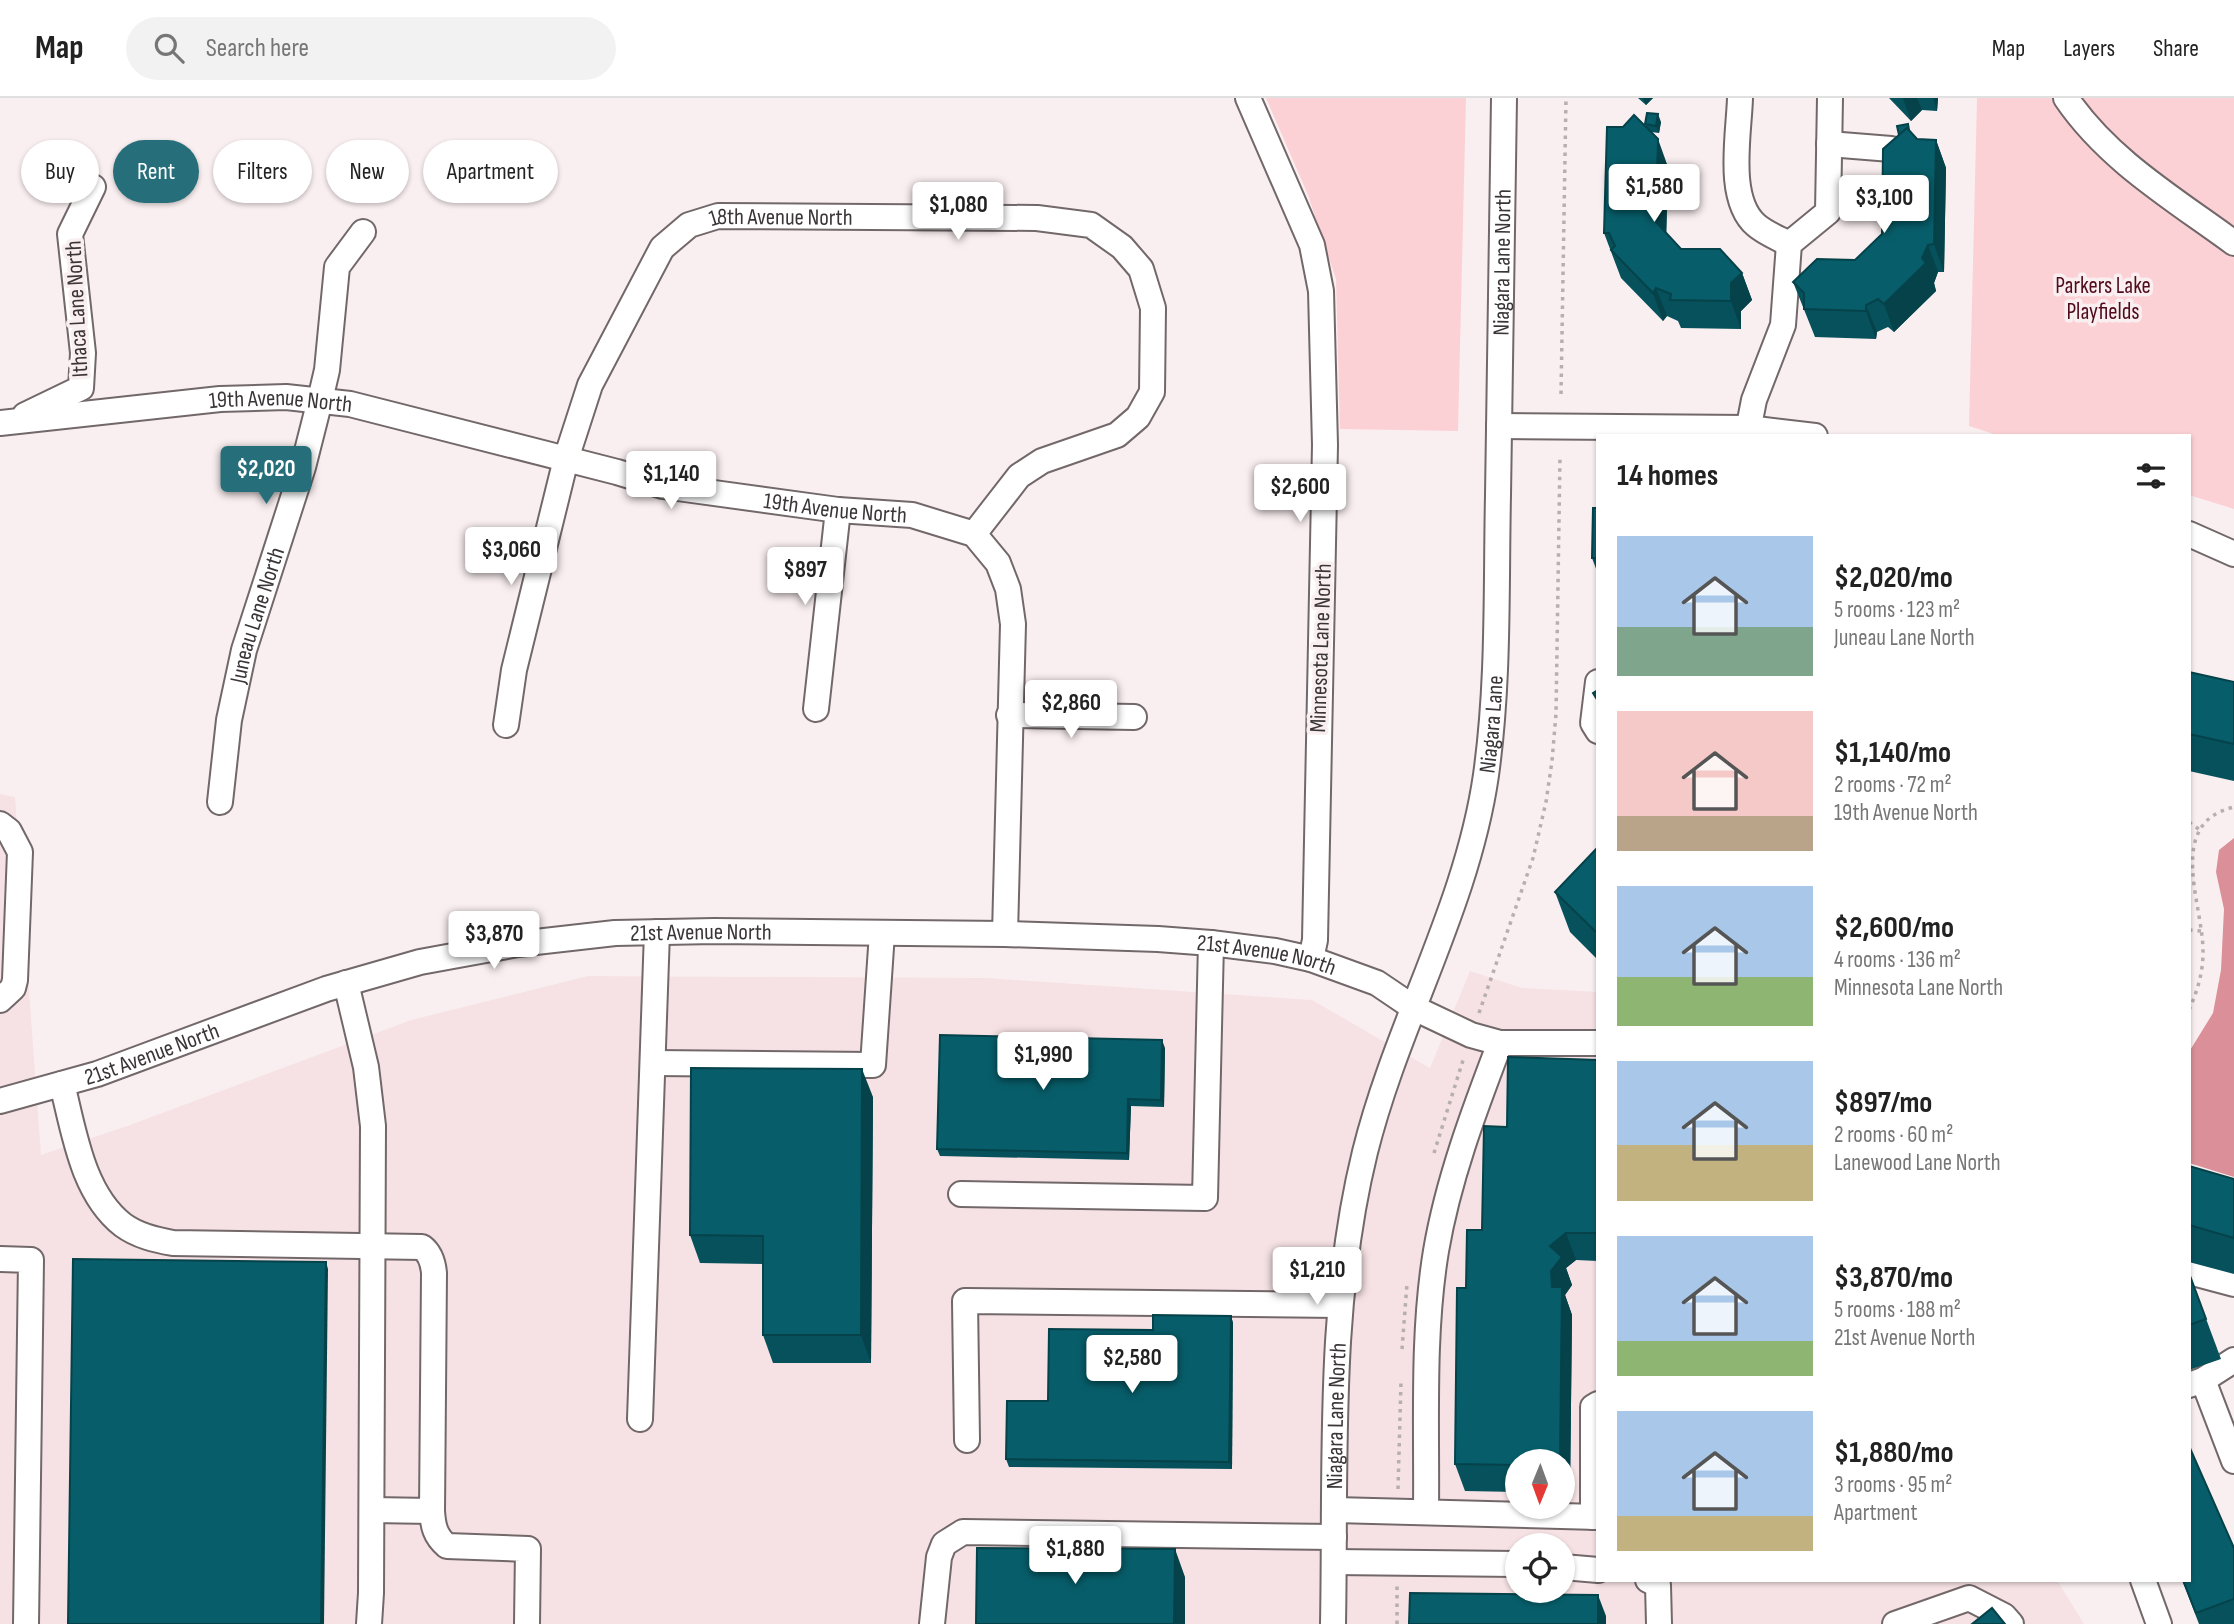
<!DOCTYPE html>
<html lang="en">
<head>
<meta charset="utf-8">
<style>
	body { margin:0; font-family:"Sofia Sans Condensed",sans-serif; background:#f2f2f2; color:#222; height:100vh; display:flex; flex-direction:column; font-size:26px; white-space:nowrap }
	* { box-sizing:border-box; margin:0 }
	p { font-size:23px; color:#767676 }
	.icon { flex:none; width:38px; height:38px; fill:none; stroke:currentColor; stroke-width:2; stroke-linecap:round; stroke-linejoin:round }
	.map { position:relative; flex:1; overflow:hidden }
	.panel { position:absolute; left:1596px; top:336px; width:595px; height:1148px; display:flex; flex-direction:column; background:#fff; border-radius:0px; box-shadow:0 2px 5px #0004 }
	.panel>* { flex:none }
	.guide { position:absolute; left:21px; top:42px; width:665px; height:63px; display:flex; gap:14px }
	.needle { width:46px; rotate:181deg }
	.buttons { position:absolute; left:1505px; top:1351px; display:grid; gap:14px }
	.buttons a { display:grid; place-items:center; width:70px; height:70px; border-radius:50%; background:#fff; box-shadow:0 2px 5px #0004; font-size:35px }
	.price { position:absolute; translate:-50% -60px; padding:0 16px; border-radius:7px; background:#fff; color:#222; font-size:23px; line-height:46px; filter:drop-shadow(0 2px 4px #0008) }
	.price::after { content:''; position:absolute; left:50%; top:42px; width:21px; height:16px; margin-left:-10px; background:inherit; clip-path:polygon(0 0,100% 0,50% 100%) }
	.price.selected { background:#266f7a; color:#fff }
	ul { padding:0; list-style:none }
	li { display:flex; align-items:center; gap:21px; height:175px; padding:0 21px }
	li span { display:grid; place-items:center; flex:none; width:196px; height:140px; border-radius:0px; color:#555 }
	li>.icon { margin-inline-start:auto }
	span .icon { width:84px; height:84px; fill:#fffc; stroke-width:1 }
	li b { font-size:30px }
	h2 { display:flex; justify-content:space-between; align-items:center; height:84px; padding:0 21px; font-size:30px }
	.chip { padding:0 24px; border-radius:32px; background:#fff; box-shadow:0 2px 5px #0004; font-size:24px; line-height:63px }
	.chip.selected { background:#266f7a; color:#fff }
	header { display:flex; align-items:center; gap:42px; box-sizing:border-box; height:98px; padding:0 35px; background:#fff; border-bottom:2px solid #e0e0e0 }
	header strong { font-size:33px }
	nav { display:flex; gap:38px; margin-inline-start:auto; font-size:24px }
	.search { width:490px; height:63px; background:#f2f2f2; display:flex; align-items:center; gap:18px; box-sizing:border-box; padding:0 24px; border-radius:38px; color:#767676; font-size:26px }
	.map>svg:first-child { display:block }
</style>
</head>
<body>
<header>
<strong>Map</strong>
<div class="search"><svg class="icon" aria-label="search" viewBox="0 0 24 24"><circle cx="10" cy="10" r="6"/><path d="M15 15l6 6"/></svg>Search here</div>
<nav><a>Map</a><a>Layers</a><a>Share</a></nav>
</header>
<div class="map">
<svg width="2234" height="1526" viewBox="0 0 2234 1526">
	<rect width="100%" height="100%" fill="#faeff0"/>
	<path fill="#f6e2e4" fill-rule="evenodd" d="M0,696L15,699L41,1057L130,1027L411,922L588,878L986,880L1312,902L1430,970L1470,873L1522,890L1598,894V1482H2057L2084,1526H0ZM1517,1363H1563V1409H1517ZM1517,1447H1563V1493H1517Z"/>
	<g fill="#fcd1d6">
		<polygon points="1266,0 1466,0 1458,333 1340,331 1336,181 1308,97"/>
		<polygon points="1977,0 2234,0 2234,411 2189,397 2189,338 2000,338 1969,328"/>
	</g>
	<polygon fill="#db8f98" points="2234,740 2234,1079 2189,1065 2189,954 2213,915 2221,872 2224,811 2216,774 2219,752"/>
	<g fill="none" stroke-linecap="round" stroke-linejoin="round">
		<defs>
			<g id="minor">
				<polyline points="1248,0 1312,147 1321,193 1325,347 1315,842 1311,861"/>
				<path d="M1740,0C1739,36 1726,101 1756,127C1765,135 1778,140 1789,146"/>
				<path d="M2066,0C2108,62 2174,101 2234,145"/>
				<polyline points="1829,46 1891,51"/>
				<polyline points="25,317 81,290 83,255 70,136 93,89"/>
				<path id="s1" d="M0,325L220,301L286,299L350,306L617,374L663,388L838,412L912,417L974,436L998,465L1008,491L1013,526L1005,836"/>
				<polyline points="1499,328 1748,330 1815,338"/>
				<polyline points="1747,338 1754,302 1783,227 1789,146 1828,114 1830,0"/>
				<polyline points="2189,436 2234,456"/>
				<polyline points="1598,584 1593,625 1598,633"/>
				<polyline points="816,611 838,412"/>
				<polyline points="1009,617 1134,619"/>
				<path id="s2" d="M506,627L514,572L566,361L590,287L662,150L689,127L718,118L1037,120L1091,127L1122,149L1141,171L1153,210L1152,294L1138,319L1117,337L1042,363L1019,378L974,436"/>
				<path id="s3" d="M220,704L229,622L244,552L303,369L320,302L327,272L337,169L363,134"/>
				<polyline points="0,726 9,733 20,754 15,882 13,890 0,902"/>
				<polyline points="346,885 366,969 373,1028 371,1495 369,1526"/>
				<polyline points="654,965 873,967 882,835"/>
				<path d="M62,986C74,1033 82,1095 123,1127C138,1138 156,1142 173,1145L422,1149C430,1155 433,1164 434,1175L432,1413L372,1412"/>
				<path id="s4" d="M0,1003L97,976L326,891L420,864L518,846L615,835L714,833L1005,836L1158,841L1211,845L1275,853L1311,861L1377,885L1414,910L1471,937L1500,945H1598"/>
				<polyline points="961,1096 1205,1100 1211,845"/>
				<polyline points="0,1161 31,1162 26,1526"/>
				<polyline points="2189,1174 2234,1186"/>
				<polyline points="2203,1282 2234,1262"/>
				<polyline points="2189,1287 2203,1282 2234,1363"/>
				<polyline points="640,1321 657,834"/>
				<polyline points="967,1342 965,1203 1340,1207"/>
				<polyline points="1335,1412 1598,1419"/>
				<path d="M432,1413C433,1428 435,1438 447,1448L528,1451L527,1526"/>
				<path d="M1426,1414C1427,1329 1422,1237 1436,1153C1448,1082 1474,1013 1500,945"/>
				<polyline points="1593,1419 1593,1309 1598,1306"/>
				<polyline points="1334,1464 1517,1466"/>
				<polyline points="1563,1469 1598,1472"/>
				<polyline points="1648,1482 1658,1487 1659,1526"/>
				<polyline points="2143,1482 2159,1526"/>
				<polyline points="932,1526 939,1459 944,1446 963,1434 1334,1439"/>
				<path id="s5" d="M1333,1526C1336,1368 1327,1208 1365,1054C1397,925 1467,809 1486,677C1499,584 1496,490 1498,397C1500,265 1502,132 1504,0"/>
				<polyline points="1895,1526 1969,1500 2004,1518 2011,1526"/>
			</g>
		</defs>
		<use href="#minor" stroke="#726869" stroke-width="28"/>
		<g stroke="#b7aeaf" stroke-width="3.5" stroke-dasharray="3.5 5" stroke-linecap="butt">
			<polyline points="1561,296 1566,0"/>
			<polyline points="2189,724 2200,732"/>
			<polyline points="2189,832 2202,833"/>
			<path d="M2189,912C2197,894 2203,875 2203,855C2204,808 2164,725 2234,709"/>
			<polyline points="1479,915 1533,760 1546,704 1552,663 1556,616 1560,358"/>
			<polyline points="1434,1055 1464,959"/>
			<polyline points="1402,1251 1407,1186"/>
			<polyline points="1398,1391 1401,1284"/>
			<polyline points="1397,1526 1397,1487"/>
		</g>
		<use href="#minor" stroke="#fff" stroke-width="24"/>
	</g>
	<g fill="#06515b">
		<polygon points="1638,0 1653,0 1646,7"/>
		<polygon points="1889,0 1938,0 1937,13 1922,12 1911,23"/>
		<polygon points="1661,24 1659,35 1651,34 1668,69 1666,135 1681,151 1742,175 1752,202 1741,213 1741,231 1681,230 1678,223 1667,218 1663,223 1621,180 1604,135 1623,29 1646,28 1645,26"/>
		<polygon points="1911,34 1917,41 1936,42 1946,70 1944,174 1938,174 1934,185 1936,193 1894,234 1888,229 1877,234 1876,241 1815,239 1793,184 1855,162 1882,136"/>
		<polygon points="1598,410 1598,476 1592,460"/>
		<polygon points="2189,574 2234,584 2234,683 2189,673"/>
		<polygon points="1598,749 1598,862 1570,834 1555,794"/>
		<polygon points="1165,950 1164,1009 1131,1008 1129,1062 940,1058 937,1051"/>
		<polygon points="1598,962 1598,1163 1576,1162 1566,1170 1572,1187 1565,1197 1572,1217 1570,1395 1563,1395 1563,1363 1517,1363 1517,1394 1465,1393 1455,1366 1466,1190 1482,1132 1507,1029"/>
		<polygon points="873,999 871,1265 773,1265 763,1237 763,1166 700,1165 690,1137"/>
		<polygon points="2189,1068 2234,1081 2234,1176 2189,1164"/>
		<polygon points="2189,1175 2221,1261 2189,1272"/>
		<polygon points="1231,1218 1233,1225 1232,1371 1009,1369 1006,1361 1048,1303 1153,1232"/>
		<polygon points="2234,1450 2234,1526 2199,1526 2182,1482 2189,1482"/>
	</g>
	<g fill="#05424a">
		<polygon points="1643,0 1653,0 1646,7"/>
		<polygon points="1903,0 1917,0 1922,12 1911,23"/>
		<polygon points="1933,0 1938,0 1937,13"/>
		<polygon points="1658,16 1661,24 1659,35 1656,28"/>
		<polygon points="1658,41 1668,69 1666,151 1656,124"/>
		<polygon points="1936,42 1946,70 1944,174 1934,146"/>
		<polygon points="1928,147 1938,174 1934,185 1936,193 1894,234 1884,206 1922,160"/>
		<polygon points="1742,175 1752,202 1741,213 1741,231 1731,203 1731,185"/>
		<polygon points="1656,190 1667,218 1663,223 1653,195"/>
		<polygon points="1866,207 1877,234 1876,241 1866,213"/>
		<polygon points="1162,942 1165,950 1164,1009 1161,1002"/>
		<polygon points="862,971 873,999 871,1265 861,1237"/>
		<polygon points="1128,1001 1131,1008 1129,1062 1127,1055"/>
		<polygon points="1566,1135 1576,1162 1566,1170 1572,1187 1565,1197 1572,1217 1570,1395 1563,1375 1563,1363 1560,1363 1550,1148"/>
		<polygon points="326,1164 328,1171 324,1526 321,1526"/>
		<polygon points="1231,1218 1233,1225 1232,1371 1229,1364"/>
		<polygon points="1175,1451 1185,1479 1185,1526 1174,1526"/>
		<polygon points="1598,1497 1606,1518 1606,1526 1598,1526"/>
	</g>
	<g fill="#075e6a" stroke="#05424a" stroke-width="2">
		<polygon points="1647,15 1658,16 1656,28 1645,26"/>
		<polygon points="1634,17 1658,41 1656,124 1681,151 1720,151 1742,175 1731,185 1731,203 1670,202 1671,196 1656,190 1653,195 1611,152 1615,148 1609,135 1604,135 1607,29 1623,29"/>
		<polygon points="1908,26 1909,32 1907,30 1899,37 1897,28"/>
		<polygon points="1907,30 1917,41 1936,42 1934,146 1928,147 1922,160 1926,165 1884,206 1878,201 1866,207 1866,213 1804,211 1804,195 1793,184 1817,161 1855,162 1882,136 1883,51"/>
		<polygon points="1593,410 1598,410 1598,460 1592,460"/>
		<polygon points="2189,574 2234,584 2234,646 2189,636"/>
		<polygon points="1598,592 1598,603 1593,595"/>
		<polygon points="1598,749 1598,836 1555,794"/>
		<polygon points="940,937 1162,942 1161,1002 1128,1001 1127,1055 937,1051"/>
		<polygon points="1508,959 1598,962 1598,1135 1566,1135 1550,1148 1562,1159 1551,1173 1552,1189 1562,1189 1560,1363 1517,1363 1517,1367 1455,1366 1457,1190 1466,1190 1467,1132 1482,1132 1484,1028 1507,1029"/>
		<polygon points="691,970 862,971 861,1237 763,1237 763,1138 690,1137"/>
		<polygon points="2189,1068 2234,1081 2234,1140 2189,1127"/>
		<polygon points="73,1161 326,1164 321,1526 68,1526"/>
		<polygon points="2189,1175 2206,1221 2189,1227"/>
		<polygon points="1153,1217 1231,1218 1229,1364 1006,1361 1007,1303 1048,1303 1049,1231 1153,1232"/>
		<polygon points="2189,1348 2234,1450 2234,1501 2196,1515 2183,1482 2189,1482"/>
		<polygon points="977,1450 1175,1451 1174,1526 976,1526"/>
		<polygon points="1410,1495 1598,1497 1598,1526 1409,1526"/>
		<polygon points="1992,1510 2005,1526 1972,1526"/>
	</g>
	<g text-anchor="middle" stroke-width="7" stroke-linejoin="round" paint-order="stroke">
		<g font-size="23" fill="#3a3536" stroke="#faeff0">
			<text dy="8" stroke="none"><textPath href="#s2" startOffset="634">18th Avenue North</textPath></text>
			<text dy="8" stroke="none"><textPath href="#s5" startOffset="1384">Niagara Lane North</textPath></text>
			<text transform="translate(76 211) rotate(-93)" y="8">Ithaca Lane North</text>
			<text dy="8" stroke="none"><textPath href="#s1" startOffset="282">19th Avenue North</textPath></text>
			<text dy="8" stroke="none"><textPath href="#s1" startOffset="849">19th Avenue North</textPath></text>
			<text dy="8" stroke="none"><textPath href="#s3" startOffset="191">Juneau Lane North</textPath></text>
			<text transform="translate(1320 550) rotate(-88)" y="8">Minnesota Lane North</text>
			<text dy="8" stroke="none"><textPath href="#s5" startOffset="922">Niagara Lane</textPath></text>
			<text dy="8" stroke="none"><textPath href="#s4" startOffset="726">21st Avenue North</textPath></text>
			<text dy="8" stroke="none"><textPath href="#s4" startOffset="1293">21st Avenue North</textPath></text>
			<text dy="8" stroke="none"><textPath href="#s4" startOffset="159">21st Avenue North</textPath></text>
			<text dy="8" stroke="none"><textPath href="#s5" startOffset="208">Niagara Lane North</textPath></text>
		</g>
		<g font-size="23" fill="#500b1d" stroke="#faeff0">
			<text x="2103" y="195">Parkers Lake<tspan x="2103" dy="26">Playfields</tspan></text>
		</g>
	</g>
</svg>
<div class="buttons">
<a><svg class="needle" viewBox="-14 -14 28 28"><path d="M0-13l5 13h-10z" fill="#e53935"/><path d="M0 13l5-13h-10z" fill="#767676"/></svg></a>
<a><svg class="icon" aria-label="locate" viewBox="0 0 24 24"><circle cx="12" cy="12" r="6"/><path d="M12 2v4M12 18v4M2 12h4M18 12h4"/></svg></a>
</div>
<b class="price" style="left:1654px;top:126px">$1,580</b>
<b class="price" style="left:1884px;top:137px">$3,100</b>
<b class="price" style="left:958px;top:144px">$1,080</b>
<b class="price selected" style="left:266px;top:408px">$2,020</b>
<b class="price" style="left:671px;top:413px">$1,140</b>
<b class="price" style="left:1300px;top:426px">$2,600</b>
<b class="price" style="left:511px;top:489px">$3,060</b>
<b class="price" style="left:805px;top:509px">$897</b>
<b class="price" style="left:1071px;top:642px">$2,860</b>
<b class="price" style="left:494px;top:873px">$3,870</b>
<b class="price" style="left:1043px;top:994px">$1,990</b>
<b class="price" style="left:1317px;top:1209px">$1,210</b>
<b class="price" style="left:1132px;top:1297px">$2,580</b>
<b class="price" style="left:1075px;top:1488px">$1,880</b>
<div class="guide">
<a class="chip">Buy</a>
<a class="chip selected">Rent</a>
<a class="chip">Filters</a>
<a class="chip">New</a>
<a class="chip">Apartment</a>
</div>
<section class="panel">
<h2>14 homes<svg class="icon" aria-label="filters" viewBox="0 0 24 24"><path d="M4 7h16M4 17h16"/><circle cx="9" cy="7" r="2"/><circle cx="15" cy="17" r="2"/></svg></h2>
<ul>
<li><span style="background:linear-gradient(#a9c7e8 65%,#7fa58c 0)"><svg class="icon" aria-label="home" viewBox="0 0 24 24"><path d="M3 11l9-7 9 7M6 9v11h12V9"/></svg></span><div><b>$2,020/mo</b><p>5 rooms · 123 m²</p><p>Juneau Lane North</p></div></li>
<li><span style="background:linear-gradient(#f6c9c9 75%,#b9a48a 0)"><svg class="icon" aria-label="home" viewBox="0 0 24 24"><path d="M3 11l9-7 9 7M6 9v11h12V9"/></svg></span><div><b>$1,140/mo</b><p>2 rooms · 72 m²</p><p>19th Avenue North</p></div></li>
<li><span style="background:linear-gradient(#a9c7e8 65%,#8fb573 0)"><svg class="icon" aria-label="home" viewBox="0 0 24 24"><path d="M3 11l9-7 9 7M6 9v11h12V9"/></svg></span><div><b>$2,600/mo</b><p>4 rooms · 136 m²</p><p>Minnesota Lane North</p></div></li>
<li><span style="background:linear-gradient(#a9c7e8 60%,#c2b280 0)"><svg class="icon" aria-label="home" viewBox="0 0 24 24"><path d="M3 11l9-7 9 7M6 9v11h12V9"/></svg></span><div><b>$897/mo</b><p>2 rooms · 60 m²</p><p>Lanewood Lane North</p></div></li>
<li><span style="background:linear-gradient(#a9c7e8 75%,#8fb573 0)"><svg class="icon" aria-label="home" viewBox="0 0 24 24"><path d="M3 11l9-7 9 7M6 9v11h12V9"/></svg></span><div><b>$3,870/mo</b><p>5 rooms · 188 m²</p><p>21st Avenue North</p></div></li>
<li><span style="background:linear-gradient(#a9c7e8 75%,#c2b280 0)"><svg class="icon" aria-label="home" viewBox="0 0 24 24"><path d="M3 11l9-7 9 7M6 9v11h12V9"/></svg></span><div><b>$1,880/mo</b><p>3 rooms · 95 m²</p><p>Apartment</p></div></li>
</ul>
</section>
</div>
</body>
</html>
